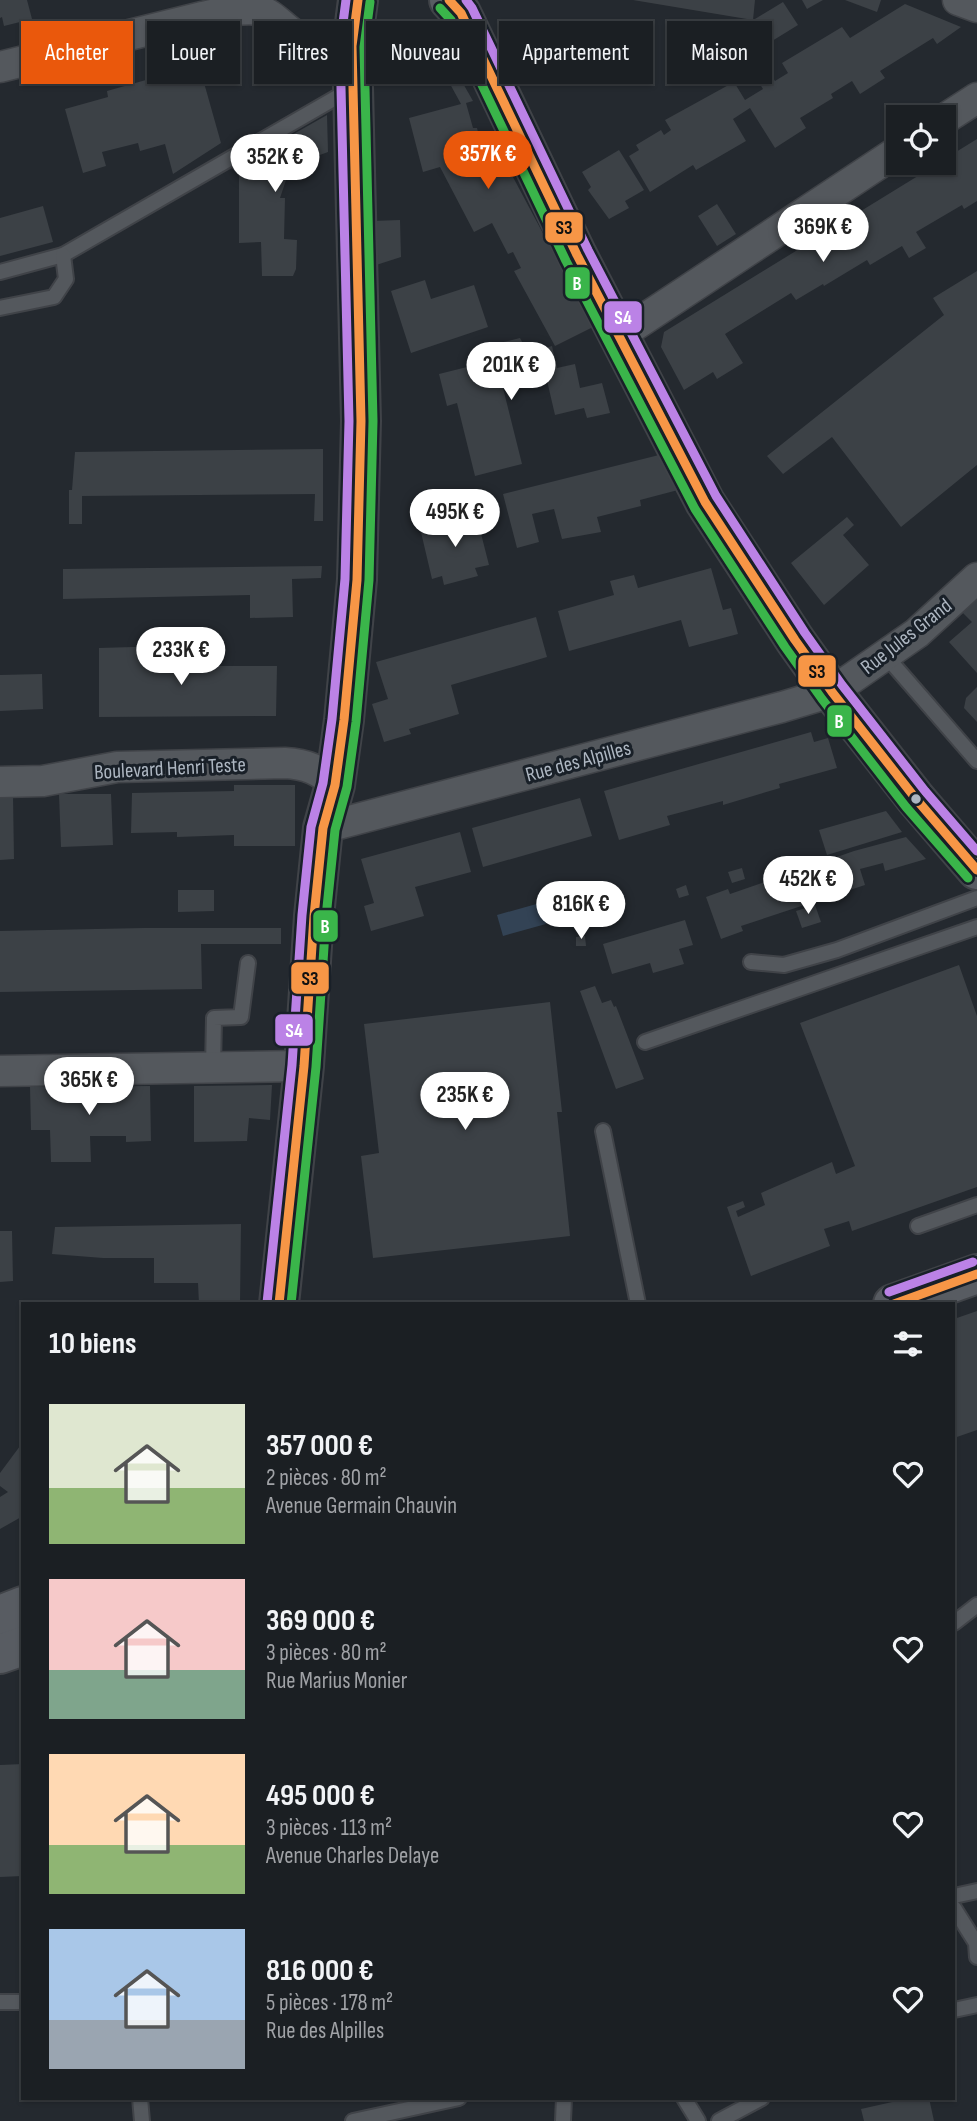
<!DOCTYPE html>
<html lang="fr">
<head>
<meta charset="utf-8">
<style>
	body { margin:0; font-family:"Sofia Sans Condensed",sans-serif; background:#282c30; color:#f1f3f6; height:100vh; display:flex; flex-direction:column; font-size:26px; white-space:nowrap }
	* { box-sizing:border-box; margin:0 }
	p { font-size:23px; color:#a0a2a6 }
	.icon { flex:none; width:38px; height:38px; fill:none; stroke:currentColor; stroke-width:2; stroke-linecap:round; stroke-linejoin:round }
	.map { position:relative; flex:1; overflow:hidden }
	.drawer { position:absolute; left:21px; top:1302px; width:934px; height:798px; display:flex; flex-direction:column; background:#1b1f23; border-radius:0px; box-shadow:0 2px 5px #0004,0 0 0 2px #393d41 }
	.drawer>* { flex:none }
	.banner { position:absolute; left:21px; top:21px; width:936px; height:63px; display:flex; gap:14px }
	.tools { position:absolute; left:886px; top:105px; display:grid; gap:14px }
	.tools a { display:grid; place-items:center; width:70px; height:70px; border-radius:0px; background:#1b1f23; box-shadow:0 2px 5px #0004,0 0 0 2px #393d41; font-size:35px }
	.price { position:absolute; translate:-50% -60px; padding:0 16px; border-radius:24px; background:#fff; color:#222; font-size:23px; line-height:46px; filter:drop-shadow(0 2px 4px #0008) }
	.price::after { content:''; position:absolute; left:50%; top:42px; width:21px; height:16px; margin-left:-10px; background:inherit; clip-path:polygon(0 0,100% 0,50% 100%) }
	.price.current { background:#ea580c; color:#fff }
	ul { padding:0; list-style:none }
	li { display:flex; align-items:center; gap:21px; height:175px; padding:0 28px }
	li span { display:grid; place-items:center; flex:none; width:196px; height:140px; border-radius:0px; color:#555 }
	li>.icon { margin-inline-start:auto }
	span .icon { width:84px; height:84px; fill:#fffc; stroke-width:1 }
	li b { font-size:30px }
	h2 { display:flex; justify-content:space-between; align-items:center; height:84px; padding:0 28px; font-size:30px }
	.chip { padding:0 24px; border-radius:0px; background:#1b1f23; box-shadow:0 2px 5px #0004,0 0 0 2px #393d41; font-size:24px; line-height:63px }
	.chip.current { background:#ea580c; color:#fff }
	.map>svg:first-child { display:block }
</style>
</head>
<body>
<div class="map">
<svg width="977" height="2121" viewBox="0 0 977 2121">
	<rect width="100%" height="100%" fill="#24292f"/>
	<polygon fill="#334355" points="540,903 546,924 503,936 497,915"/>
	<g fill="#3c4146">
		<polygon points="0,0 27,0 32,19 4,26 2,17 0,18"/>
		<polygon points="633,0 755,0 753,20"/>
		<polygon points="802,0 823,0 807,9"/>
		<polygon points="845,0 881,0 877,12"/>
		<polygon points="783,2 798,25 764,46 750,22"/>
		<polygon points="905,4 961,27 937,44 933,38 880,71 885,78 860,94 852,81 831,94 833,98 800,118 806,128 775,148 750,108 733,119 746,141 696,170 693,165 650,192 629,156 639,150 636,145 661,130 664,135 671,130 665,120 734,82 745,100 763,89 756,78 768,70 775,81 788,73 782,63 842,27 850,38"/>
		<polygon points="432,29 473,101 466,103 473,128 477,128 484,156 499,151 593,327 555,346 514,271 521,268 513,252 508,254 492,223 474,232 440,167 423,172 409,118 461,104 432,51 371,66 369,42"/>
		<polygon points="199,65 221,143 173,174 165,144 140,151 138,143 102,152 106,166 83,173 65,109 108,97 107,91"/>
		<polygon points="327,115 328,152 309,159 307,170 287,177 280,198 285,198 284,239 297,240 296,269 293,276 262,276 261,242 239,243 239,176 231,167 274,139 276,144"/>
		<polygon points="977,139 977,201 964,209 962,205 916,232 926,248 909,258 902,246 870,265 867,260 824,286 823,284 796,300 791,293 725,334 743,363 717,379 713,372 684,390 661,347 664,332 939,163 943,163 943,160"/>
		<polygon points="619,150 644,190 625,201 629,208 609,219 588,190 591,187 582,172"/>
		<polygon points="717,204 736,234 717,246 698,216"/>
		<polygon points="43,206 53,242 0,256 0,218"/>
		<polygon points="400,220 401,257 373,266 372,221"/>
		<polygon points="977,271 977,465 901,527 832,437 783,474 767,456 944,315 933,298"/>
		<polygon points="425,280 431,299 474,285 488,327 411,353 391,291"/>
		<polygon points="520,338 528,353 552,346 557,368 575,364 580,388 602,383 610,413 587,418 584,408 555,415 545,372 524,377 519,354 496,360 522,464 475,476 457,403 447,406 439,374 491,361 487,346"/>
		<polygon points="323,449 323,521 314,521 315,494 82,496 82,524 69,524 69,490 72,490 75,452"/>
		<polygon points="659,455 678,490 640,500 641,506 597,517 601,532 562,539 554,509 532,514 539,542 517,548 503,494"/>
		<polygon points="476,514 489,565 475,568 478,576 444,585 442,576 432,579 420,528"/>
		<polygon points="847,517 854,525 843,535 869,565 824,605 791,563"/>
		<polygon points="322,566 321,578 292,579 293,617 250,618 250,595 63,599 63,569"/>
		<polygon points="711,568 723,610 731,608 738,634 689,647 681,620 569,651 558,611 614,595 610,581 634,575 638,588"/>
		<polygon points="977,598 977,673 949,642 972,622 962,612"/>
		<polygon points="536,617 547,657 451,685 459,714 409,729 411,734 384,742 372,704 388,699 376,662"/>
		<polygon points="167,646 168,666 277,666 276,716 99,717 99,648"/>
		<polygon points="42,674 43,709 0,711 0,675"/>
		<polygon points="977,687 977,722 964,708 966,698"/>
		<polygon points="811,732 814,742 828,738 837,768 779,784 780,788 723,805 723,801 667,816 670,825 619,840 604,791"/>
		<polygon points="234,785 295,785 295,846 234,846 234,835 177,837 177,832 131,833 132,793 234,791"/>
		<polygon points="59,794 111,794 113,845 61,847"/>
		<polygon points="0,796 13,796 14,859 0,860"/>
		<polygon points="580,798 592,836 483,867 472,828"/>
		<polygon points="886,811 902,832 827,855 819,830"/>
		<polygon points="460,832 471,872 415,887 424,916 371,931 364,906 374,903 361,859"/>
		<polygon points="906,837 926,859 885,871 883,863 860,869 865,885 741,926 743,931 721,939 706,897 728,889 730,894 854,851"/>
		<polygon points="742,868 745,879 732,883 728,872"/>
		<polygon points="686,885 689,895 679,898 676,889"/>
		<polygon points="178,890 214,890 214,911 178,912"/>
		<polygon points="815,905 821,922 802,928 796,911"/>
		<polygon points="685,920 693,945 679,949 684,964 653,973 650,963 612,974 603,944"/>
		<polygon points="144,928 281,928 281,944 201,944 202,989 0,992 0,931"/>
		<polygon points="585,936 586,946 576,946 576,937"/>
		<polygon points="959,965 977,1016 977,1187 852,1231 849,1221 824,1229 830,1246 751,1276 727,1207 743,1201 745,1207 736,1211 738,1217 765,1205 761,1193 832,1162 836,1174 855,1166 800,1023"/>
		<polygon points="595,986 602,1003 611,1000 614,1007 616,1006 644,1079 616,1089 580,991"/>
		<polygon points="550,1002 562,1112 557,1112 570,1236 373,1258 361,1156 379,1153 364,1024"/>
		<polygon points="272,1085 270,1120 249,1118 247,1141 194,1142 194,1086"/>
		<polygon points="150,1086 151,1141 126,1142 126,1136 90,1136 91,1162 51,1162 50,1130 31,1130 30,1087"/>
		<polygon points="241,1224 240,1304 199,1304 198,1283 154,1283 154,1258 103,1258 52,1254 55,1227"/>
		<polygon points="0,1231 12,1231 13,1281 0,1282"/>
		<polygon points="977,1311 977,1430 954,1438 954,1319"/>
		<polygon points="23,1442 23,1516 0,1529 0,1497 8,1492 0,1486 0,1473"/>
		<polygon points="23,1764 23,1876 0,1877 0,1765"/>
		<polygon points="910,2098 929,2098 934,2121 864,2121 861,2109"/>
	</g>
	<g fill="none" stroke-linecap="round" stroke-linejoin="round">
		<defs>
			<g id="lane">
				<polyline points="0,272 63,255 351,89"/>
				<polyline points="0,308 54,297 66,279 63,255"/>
				<polyline points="885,655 977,761"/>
				<polyline points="751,962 784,965 837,950 977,898"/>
				<polyline points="645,1042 977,927"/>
				<polyline points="213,1068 214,1018 241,1017 248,963"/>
				<polyline points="603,1131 638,1304"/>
				<polyline points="918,1226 977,1205"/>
				<polyline points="954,1623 977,1605"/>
				<polyline points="954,1896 977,1891"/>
				<polyline points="954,1908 976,1943 977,1957"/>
				<polyline points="0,2002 23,2002"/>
				<polyline points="954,2010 977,2005"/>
				<polyline points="140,2098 142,2121"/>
				<polyline points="684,2098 698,2121"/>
				<polyline points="353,2121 459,2098"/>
				<polyline points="563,2121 564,2098"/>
				<polyline points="719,2121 762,2098"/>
			</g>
			<g id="street">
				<polyline points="958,0 977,7"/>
				<path d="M0,67L202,17C218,14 240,7 257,10C273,13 284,30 298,37C315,45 333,45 352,46"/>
				<polyline points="943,120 977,98"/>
				<polyline points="620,335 898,151"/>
				<path d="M0,782L43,781L117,767L285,763C306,764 321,770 335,785"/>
				<polyline points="323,828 782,707 832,692 917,633 977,578"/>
				<polyline points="0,1071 304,1066"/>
			</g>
			<g id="secondary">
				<polyline points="449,0 461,13 577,255 705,502 795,640 832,692 916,799 977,870"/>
				<polyline points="279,1304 304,1066 314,916 323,828 335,785 344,720 357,580 361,421 352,46 358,0"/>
				<polyline points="893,1304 977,1274"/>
				<polyline points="0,1615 23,1606"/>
				<polyline points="0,1654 23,1646"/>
			</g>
		</defs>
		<use href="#lane" stroke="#404348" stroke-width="18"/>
		<use href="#street" stroke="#404348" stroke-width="33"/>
		<use href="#secondary" stroke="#404348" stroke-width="42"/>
		<use href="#lane" stroke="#54585d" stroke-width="14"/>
		<use href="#street" stroke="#54585d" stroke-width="30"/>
		<use href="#secondary" stroke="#585c62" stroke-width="38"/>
		<defs>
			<g id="bus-1">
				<polyline points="449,0 461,13 577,255 705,502 795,640 832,692 916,799 977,870"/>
				<polyline points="279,1304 304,1066 314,916 323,828 335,785 344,720 357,580 361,421 352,46 358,0"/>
				<polyline points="894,1304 977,1274"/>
			</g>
			<g id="bus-2">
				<polyline points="440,8 451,20 566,261 695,509 785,647 822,699 906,807 968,878"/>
				<polyline points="291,1304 316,1067 326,917 335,830 347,787 356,722 369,580 373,421 364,47 370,2"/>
			</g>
			<g id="bus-3">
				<polyline points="466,0 472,8 588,250 716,496 805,633 842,685 925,791 977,851"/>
				<polyline points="889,1292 973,1262"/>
				<polyline points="267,1303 292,1065 302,915 311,827 323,783 332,719 345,579 349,421 340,46 346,0"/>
			</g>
		</defs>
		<use href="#bus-1" stroke="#192028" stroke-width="14"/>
		<use href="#bus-2" stroke="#192028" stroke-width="14"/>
		<use href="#bus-3" stroke="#192028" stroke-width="14"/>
		<use href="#bus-1" stroke="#f79646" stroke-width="9"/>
		<use href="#bus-2" stroke="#3ab54a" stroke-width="9"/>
		<use href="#bus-3" stroke="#bb82e6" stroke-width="9"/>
	</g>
	<circle fill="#adb6c1" stroke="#192028" stroke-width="2.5" cx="916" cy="799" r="6"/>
	<g text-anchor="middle" stroke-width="6" stroke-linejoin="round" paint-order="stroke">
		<g font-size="21" fill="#adb6c1" stroke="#192028">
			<text transform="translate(906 636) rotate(-38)" y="7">Rue Jules Grand</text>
			<text transform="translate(578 761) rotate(-15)" y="7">Rue des Alpilles</text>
			<text transform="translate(170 768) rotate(-3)" y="7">Boulevard Henri Teste</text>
		</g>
	</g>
	<g stroke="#192028" stroke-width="2.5">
		<rect x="544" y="211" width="40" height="33" rx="7" fill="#f79646"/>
		<rect x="564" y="266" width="27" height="34" rx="7" fill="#3ab54a"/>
		<rect x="603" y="300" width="40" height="34" rx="7" fill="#bb82e6"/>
		<rect x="797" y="654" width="40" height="34" rx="7" fill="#f79646"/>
		<rect x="826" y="704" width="27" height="34" rx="7" fill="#3ab54a"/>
		<rect x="312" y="909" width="27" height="34" rx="7" fill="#3ab54a"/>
		<rect x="290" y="961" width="40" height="34" rx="7" fill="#f79646"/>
		<rect x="274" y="1013" width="40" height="34" rx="7" fill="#bb82e6"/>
	</g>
	<g font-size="19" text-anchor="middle" font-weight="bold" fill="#fff">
		<text x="577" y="290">B</text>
		<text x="623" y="324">S4</text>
		<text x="839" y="728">B</text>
		<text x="325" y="933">B</text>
		<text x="294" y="1037">S4</text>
	</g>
	<g font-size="19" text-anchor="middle" font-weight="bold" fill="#111">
		<text x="564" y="234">S3</text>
		<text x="817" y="678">S3</text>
		<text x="310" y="985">S3</text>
	</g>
</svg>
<div class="tools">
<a><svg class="icon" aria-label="locate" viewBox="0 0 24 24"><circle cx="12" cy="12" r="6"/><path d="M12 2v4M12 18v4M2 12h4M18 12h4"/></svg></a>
</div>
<b class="price current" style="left:488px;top:191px">357K €</b>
<b class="price" style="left:275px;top:194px">352K €</b>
<b class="price" style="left:823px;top:264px">369K €</b>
<b class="price" style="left:511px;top:402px">201K €</b>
<b class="price" style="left:455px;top:549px">495K €</b>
<b class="price" style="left:181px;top:687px">233K €</b>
<b class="price" style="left:808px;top:916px">452K €</b>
<b class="price" style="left:581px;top:941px">816K €</b>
<b class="price" style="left:89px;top:1117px">365K €</b>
<b class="price" style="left:465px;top:1132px">235K €</b>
<div class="banner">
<a class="chip current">Acheter</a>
<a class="chip">Louer</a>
<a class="chip">Filtres</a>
<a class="chip">Nouveau</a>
<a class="chip">Appartement</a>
<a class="chip">Maison</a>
</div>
<section class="drawer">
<h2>10 biens<svg class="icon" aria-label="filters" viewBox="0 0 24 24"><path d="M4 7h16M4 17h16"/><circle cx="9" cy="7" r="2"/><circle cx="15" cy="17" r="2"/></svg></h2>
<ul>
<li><span style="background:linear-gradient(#dfe7d0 60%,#8fb573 0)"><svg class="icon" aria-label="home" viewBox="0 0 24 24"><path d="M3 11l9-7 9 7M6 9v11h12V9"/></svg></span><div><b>357 000 €</b><p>2 pièces · 80 m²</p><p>Avenue Germain Chauvin</p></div><svg class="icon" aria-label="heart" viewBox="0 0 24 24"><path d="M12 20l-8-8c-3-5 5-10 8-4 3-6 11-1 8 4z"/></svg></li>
<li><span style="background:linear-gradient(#f6c9c9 65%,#7fa58c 0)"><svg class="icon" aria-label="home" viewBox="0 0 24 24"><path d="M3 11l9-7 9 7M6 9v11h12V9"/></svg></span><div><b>369 000 €</b><p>3 pièces · 80 m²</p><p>Rue Marius Monier</p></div><svg class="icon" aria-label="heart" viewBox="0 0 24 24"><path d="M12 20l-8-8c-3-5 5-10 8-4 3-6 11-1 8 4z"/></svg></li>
<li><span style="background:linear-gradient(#ffd9b3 65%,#8fb573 0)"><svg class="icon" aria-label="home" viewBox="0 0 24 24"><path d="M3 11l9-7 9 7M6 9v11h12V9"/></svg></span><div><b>495 000 €</b><p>3 pièces · 113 m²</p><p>Avenue Charles Delaye</p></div><svg class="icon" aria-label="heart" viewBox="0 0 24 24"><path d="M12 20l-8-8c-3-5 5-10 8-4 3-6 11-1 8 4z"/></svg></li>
<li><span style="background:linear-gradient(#a9c7e8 65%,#9aa5b1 0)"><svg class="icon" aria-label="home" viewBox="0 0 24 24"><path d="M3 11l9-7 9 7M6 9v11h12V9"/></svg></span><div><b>816 000 €</b><p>5 pièces · 178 m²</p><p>Rue des Alpilles</p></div><svg class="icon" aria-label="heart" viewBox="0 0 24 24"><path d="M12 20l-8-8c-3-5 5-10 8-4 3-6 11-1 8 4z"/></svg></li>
</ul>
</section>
</div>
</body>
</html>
